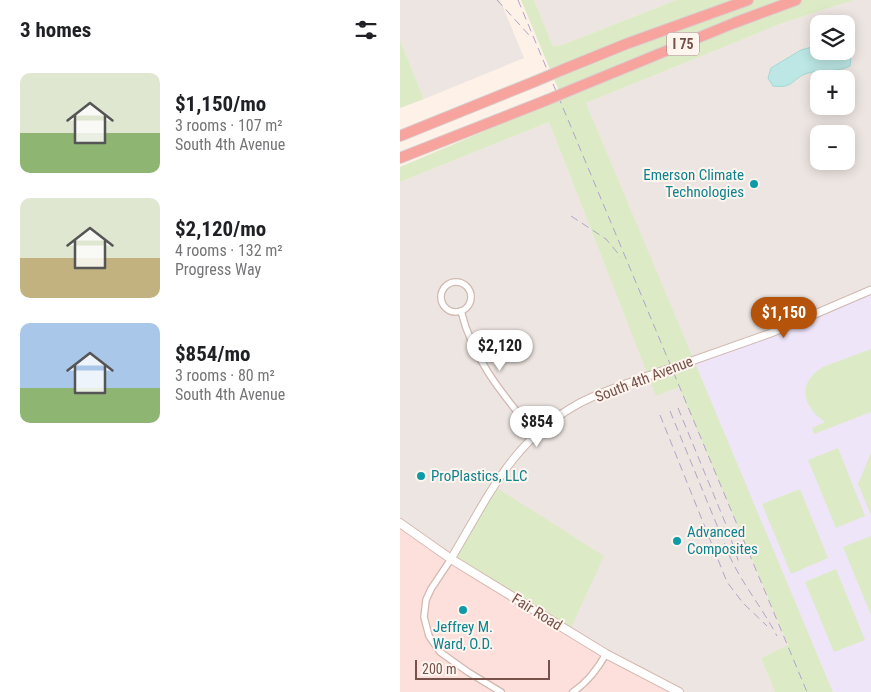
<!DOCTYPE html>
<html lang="en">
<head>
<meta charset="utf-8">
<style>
	body { margin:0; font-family:"Roboto Condensed",sans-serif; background:#f6f6f6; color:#202124; height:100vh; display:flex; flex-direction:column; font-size:19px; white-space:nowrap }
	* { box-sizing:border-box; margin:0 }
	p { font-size:16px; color:#757577 }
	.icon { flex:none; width:28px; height:28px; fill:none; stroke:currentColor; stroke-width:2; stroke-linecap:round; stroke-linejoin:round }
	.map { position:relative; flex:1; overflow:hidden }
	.panel { display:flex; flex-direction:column; background:#fff; width:400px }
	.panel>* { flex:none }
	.fabs { position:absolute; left:410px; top:15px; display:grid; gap:10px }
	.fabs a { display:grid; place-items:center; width:45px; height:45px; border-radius:10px; background:#fff; box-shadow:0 2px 12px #0003; font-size:25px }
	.scale { position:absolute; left:15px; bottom:12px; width:135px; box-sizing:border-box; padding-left:5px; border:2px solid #77524b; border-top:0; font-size:14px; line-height:18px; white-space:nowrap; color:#77524b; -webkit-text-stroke:4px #fff5ef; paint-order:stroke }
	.price { position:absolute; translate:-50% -42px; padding:0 11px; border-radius:18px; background:#fff; color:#222; font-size:16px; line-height:32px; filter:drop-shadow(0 1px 2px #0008) }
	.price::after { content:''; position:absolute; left:50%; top:30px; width:15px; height:11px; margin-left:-8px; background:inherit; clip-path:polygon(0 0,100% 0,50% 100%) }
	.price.current { background:#b45309; color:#fff }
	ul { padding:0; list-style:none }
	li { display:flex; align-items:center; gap:15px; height:125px; padding:0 20px }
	li span { display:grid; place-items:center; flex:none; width:140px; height:100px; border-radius:10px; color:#555 }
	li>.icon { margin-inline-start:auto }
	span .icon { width:60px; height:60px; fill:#fffc; stroke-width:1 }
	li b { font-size:21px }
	h2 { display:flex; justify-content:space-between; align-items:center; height:60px; padding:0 20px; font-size:21px }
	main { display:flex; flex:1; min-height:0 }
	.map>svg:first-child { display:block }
</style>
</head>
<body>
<main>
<section class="panel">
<h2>3 homes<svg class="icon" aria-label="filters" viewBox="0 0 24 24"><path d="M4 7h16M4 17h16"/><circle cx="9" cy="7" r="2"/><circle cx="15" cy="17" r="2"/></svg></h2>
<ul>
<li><span style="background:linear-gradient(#dfe7d0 60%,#8fb573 0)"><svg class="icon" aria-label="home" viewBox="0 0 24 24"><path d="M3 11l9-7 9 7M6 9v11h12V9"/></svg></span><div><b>$1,150/mo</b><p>3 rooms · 107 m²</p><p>South 4th Avenue</p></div></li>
<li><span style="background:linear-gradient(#dfe7d0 60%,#c2b280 0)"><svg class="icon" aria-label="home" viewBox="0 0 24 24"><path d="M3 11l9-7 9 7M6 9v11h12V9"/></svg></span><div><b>$2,120/mo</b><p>4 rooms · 132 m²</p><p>Progress Way</p></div></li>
<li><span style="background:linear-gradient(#a9c7e8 65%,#8fb573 0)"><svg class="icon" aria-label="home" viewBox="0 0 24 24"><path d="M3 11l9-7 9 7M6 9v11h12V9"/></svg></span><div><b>$854/mo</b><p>3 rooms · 80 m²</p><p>South 4th Avenue</p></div></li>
</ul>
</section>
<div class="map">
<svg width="471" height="692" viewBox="0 0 471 692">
	<rect width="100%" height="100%" fill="#fdf1e8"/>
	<polygon fill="#fddfdc" points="0,523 279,692 0,692"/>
	<g fill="#ede5e1" fill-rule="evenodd">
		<polygon points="0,0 100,0 124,58 24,99 0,40"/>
		<polygon points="134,0 276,0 162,45 153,46"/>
		<path d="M454,0H471V290L371,333L293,360L186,103L383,23ZM419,24H446V51H419ZM419,79H446V106H419ZM419,134H446V161H419Z"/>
		<polygon points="149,122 256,395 279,387 388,646 361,658 375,692 279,692 206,654 51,559 0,523 0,182"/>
	</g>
	<polygon fill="#eee5f9" points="471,290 471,692 433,692 293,360 371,333"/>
	<g fill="#dcebc6">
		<polygon points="121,0 134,0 153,46 162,45 276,0 454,0 383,23 186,103 433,692 375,692 361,658 388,645 279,387 256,396 149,122 0,182 0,167 162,98"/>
		<polygon points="0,40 24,99 0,108"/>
		<path d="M471,349V412L414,434L412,428L425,422C403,407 396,383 423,367Z"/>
		<polygon points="438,448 465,516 436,528 408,460"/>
		<polygon points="471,453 471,515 458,484"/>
		<polygon points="94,486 204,556 169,632 51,559"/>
		<polygon points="400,489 428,558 391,574 362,504"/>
		<polygon points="471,536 471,615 443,547"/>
		<polygon points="436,569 465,640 434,652 405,582"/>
	</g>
	<path fill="#bce7e5" stroke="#a2d9d6" d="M419,45V51H446L451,58L450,66C436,73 422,69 408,73C392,78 394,89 373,86L368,78L371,68L401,50Z"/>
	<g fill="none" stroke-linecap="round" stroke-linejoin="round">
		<defs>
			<g id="minor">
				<circle cx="56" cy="297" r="15"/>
				<path d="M61,311C73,360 104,396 135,434"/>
				<polyline points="51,559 31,589 26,600 24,617 29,636 40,652 68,672 101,692"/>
				<path d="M173,692C188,682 197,670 206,654"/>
			</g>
			<g id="tertiary">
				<polyline points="286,363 371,333 471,290"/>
				<path d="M51,559C87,499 112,440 178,404C202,391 230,383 256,373"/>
			</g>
			<polyline id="secondary" points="0,523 51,559 206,654 279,692"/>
			<g id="motorway">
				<polyline points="162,70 226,44 348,0"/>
				<polyline points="171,90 334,23 396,0"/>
				<polyline points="0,136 136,81"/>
				<polyline points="0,158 147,100"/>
			</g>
		</defs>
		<use href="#minor" stroke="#d1b9b0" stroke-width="8"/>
		<use href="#tertiary" stroke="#d1b9b0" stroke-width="9"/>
		<use href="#secondary" stroke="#d7b9b0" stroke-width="10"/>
		<use href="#motorway" stroke="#d9cfcd" stroke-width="12"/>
		<use href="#minor" stroke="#fff" stroke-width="5.5"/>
		<use href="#tertiary" stroke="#fff" stroke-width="7"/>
		<use href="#secondary" stroke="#fff" stroke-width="8"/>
		<use href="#motorway" stroke="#f7a49f" stroke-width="10"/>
		<g stroke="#b1a5c7" stroke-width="1" stroke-dasharray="8 5" stroke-linecap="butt">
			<polyline points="97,0 129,35"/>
			<polyline points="118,0 407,692"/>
			<polyline points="171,216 206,239 221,257"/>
			<polyline points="278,408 327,527 339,563"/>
			<path d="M270,411L330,557C343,585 363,609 377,636"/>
			<polyline points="260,415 327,582 343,603 367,626"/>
		</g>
		<defs>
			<polyline id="tertiary-bridge" points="256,373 286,363"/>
			<g id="motorway-bridge">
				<polyline points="136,81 162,70"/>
				<polyline points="147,100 171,90"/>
			</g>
		</defs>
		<use href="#tertiary-bridge" stroke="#d1b9b0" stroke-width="9" stroke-linecap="butt"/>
		<use href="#motorway-bridge" stroke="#d9cfcd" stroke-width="12" stroke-linecap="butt"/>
		<use href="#tertiary-bridge" stroke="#fff" stroke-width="7"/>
		<use href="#motorway-bridge" stroke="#f7a49f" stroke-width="10"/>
	</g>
	<g fill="#0f9aa8" stroke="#fff5ef" stroke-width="2">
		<circle cx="354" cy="184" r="5"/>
		<circle cx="21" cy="476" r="5"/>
		<circle cx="277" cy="541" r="5"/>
		<circle cx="63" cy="610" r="5"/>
	</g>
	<g text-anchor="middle" stroke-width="4" stroke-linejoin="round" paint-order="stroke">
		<rect fill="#fff5ef" stroke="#a0837c" stroke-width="1" x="267" y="32.5" width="32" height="23" rx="4"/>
		<g font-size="14" font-weight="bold" fill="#77524b">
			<text x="283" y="49">I 75</text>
		</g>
		<g font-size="15" fill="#0d838f" stroke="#fff5ef" text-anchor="start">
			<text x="344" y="180" text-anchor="end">Emerson Climate<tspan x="344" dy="17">Technologies</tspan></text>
			<text x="31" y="481">ProPlastics, LLC</text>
			<text x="287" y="537">Advanced<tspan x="287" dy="17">Composites</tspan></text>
			<text x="63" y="632" text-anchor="middle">Jeffrey M.<tspan x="63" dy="17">Ward, O.D.</tspan></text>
		</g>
		<g font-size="15" fill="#77524b" stroke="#fff5ef">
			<text transform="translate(244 379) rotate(-21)" y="5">South 4th Avenue</text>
			<text transform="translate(137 612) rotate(32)" y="5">Fair Road</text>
		</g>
	</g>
</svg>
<div class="fabs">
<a><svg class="icon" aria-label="layers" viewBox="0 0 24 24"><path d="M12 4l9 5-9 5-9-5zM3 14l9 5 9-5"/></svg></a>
<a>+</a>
<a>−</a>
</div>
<div class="scale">200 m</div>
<b class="price current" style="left:384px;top:339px">$1,150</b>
<b class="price" style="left:100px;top:372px">$2,120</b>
<b class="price" style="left:137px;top:448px">$854</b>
</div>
</main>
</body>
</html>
